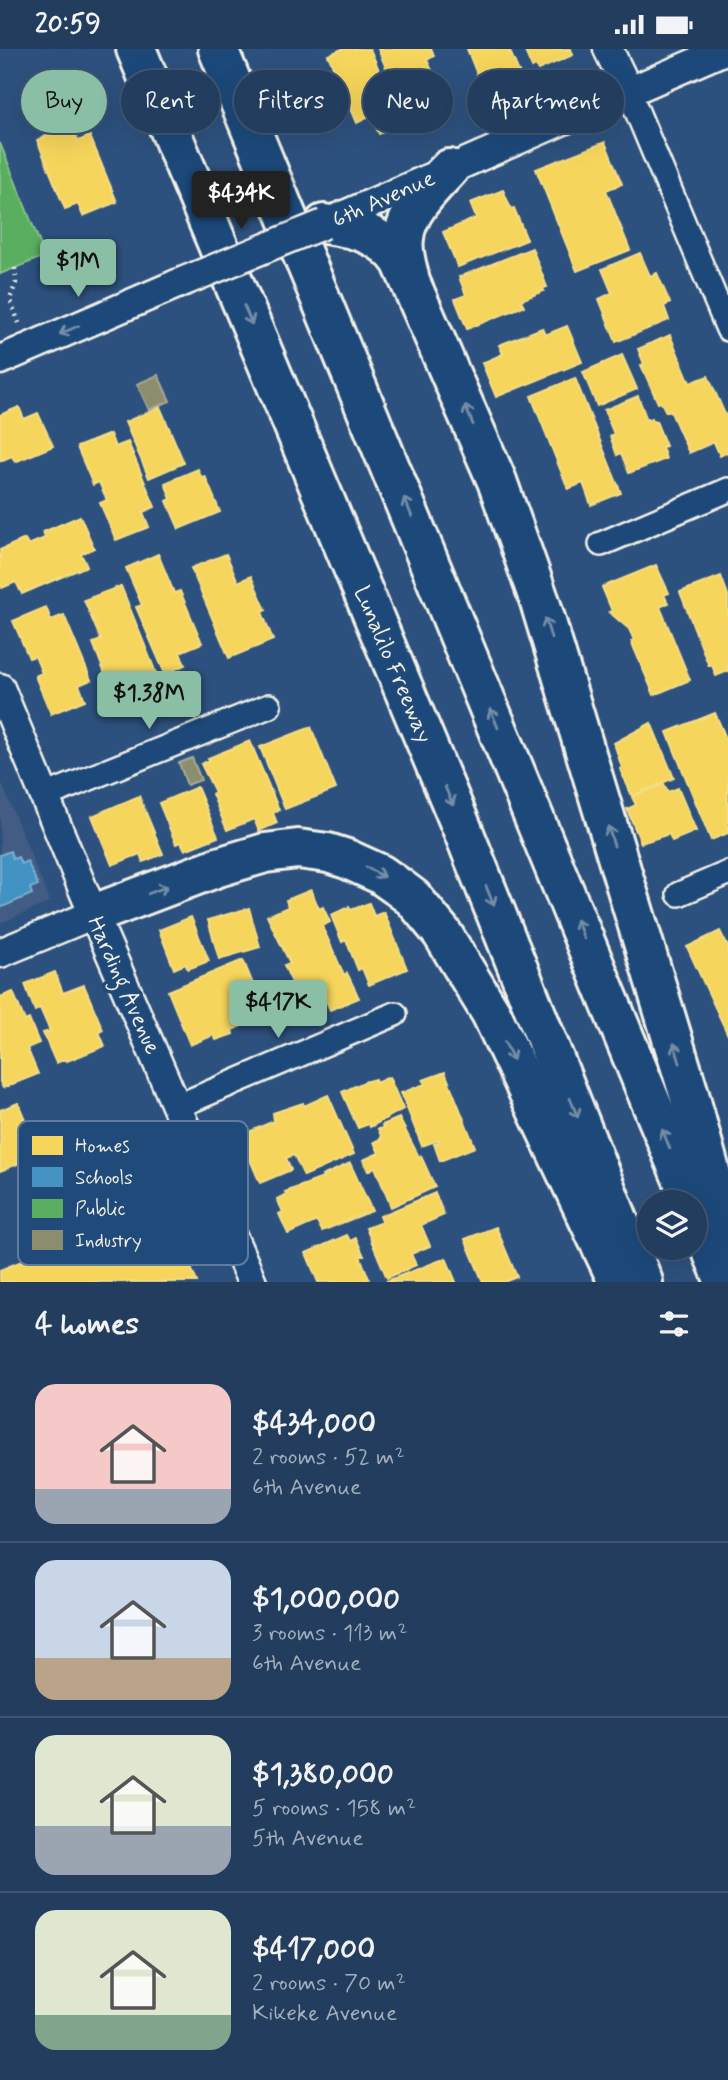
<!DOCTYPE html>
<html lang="en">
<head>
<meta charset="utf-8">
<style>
	body { margin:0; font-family:Mynerve,sans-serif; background:#2e4867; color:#f1f3f6; height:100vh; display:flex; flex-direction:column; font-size:26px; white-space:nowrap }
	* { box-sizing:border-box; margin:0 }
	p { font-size:23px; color:#a2aebc }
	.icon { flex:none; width:38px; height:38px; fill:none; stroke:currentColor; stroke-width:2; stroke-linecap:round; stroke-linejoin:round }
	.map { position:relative; height:1233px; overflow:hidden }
	.panel { display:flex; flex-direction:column; background:#223d5e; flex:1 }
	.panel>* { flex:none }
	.banner { position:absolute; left:21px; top:21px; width:686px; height:63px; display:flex; gap:14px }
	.buttons { position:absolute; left:637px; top:1141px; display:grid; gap:14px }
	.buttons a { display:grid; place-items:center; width:70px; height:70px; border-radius:50%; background:#223d5e; box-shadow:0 7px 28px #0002,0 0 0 2px #3f5673; font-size:35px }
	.price { position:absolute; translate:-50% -60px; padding:0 16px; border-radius:7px; background:#8abfa5; color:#111; font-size:23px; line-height:46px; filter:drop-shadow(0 2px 4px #0008) }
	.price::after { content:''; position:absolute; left:50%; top:42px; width:21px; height:16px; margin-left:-10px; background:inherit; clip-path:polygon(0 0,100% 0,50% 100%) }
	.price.current { background:#222; color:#fff }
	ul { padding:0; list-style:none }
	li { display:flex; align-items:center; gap:21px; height:175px; padding:0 35px }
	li+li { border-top:2px solid #3f5673 }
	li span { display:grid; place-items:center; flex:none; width:196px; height:140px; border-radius:21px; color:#555 }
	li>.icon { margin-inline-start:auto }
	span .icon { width:84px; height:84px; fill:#fffc; stroke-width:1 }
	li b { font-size:30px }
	h2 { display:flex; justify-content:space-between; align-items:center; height:84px; padding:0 35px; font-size:30px }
	.pill { padding:0 24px; border-radius:32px; background:#223d5e; box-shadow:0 7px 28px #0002,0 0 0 2px #3f5673; font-size:24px; line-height:63px }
	.pill.current { background:#8abfa5; color:#111 }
	.status { display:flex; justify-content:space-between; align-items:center; height:49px; padding:0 35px; background:#223d5e; direction:ltr }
	.status svg { height:19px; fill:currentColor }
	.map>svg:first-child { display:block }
</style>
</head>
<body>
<div class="status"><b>20:59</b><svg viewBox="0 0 49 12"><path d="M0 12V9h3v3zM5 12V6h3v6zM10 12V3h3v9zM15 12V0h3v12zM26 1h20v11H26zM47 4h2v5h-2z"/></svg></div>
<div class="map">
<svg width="728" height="1233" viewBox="0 0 728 1233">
	<rect width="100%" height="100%" fill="#2d517e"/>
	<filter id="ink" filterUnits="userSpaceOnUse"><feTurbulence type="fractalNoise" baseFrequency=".0143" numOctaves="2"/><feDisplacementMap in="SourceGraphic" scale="14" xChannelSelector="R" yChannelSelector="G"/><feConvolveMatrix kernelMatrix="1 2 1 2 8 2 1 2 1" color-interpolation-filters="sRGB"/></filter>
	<g filter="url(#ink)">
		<polygon fill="#425c84" points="0,730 50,853 0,874"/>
		<g fill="#f6d55c" stroke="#f5dd86" stroke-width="2">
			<polygon points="342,0 370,0 402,75 379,85 371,67 357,74 328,6"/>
			<polygon points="378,0 431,0 434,7 427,11 448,55 408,71"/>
			<polygon points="467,0 509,0 522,30 510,35 513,42 488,53"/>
			<polygon points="524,0 571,0 573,6 538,21 536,17 532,19"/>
			<polygon points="71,76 78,92 90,87 117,153 83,167 78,155 65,160 37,91"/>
			<polygon points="605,93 622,135 606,141 630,201 577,222 536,120"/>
			<polygon points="503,141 511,160 514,159 527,191 458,218 443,183 476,169 470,154"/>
			<polygon points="532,199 547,238 543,239 544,242 521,251 524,257 467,280 455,250 466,246 459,228"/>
			<polygon points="640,204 650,227 657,224 670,254 664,257 669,271 616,293 599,250 612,244 602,220"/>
			<polygon points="567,277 582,313 496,348 482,314 503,305 499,296 542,279 545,286"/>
			<polygon points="670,286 690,334 708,327 728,372 728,403 720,407 714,393 689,404 670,361 666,363 661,353 658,354 641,316 644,315 638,300"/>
			<polygon points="622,306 637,340 597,357 583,323"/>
			<polygon points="575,329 621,444 591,456 583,434 568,440 531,347"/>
			<polygon points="638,347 647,371 652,369 653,373 656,372 666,397 662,398 666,410 629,424 621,404 617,406 610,387 614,385 604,361"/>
			<polygon points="19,358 24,370 38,364 53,397 15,413 12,407 0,412 0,366"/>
			<polygon points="160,358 184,414 149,429 125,373"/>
			<polygon points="110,385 115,398 128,393 155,458 143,463 149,478 116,491 100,454 107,451 99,433 93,436 77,398"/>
			<polygon points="198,420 201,428 205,427 220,463 179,480 167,452 171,450 165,434"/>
			<polygon points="80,467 94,499 81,505 87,517 22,545 16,533 2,539 0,534 0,501 25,490 28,496 45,489 43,483"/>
			<polygon points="158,505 174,544 180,542 202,594 180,603 185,616 165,625 136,558 142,556 126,519"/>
			<polygon points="226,505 238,533 251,527 266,561 262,563 273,591 229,609 191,519"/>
			<polygon points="656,516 669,544 664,546 668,554 660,558 690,631 654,646 631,592 634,591 629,580 609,563 612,562 602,538"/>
			<polygon points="721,527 728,546 728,622 716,627 712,616 709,617 680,543"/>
			<polygon points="121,537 156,624 144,629 147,635 114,648 93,594 101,591 84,551"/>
			<polygon points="46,558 51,571 64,566 91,631 79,636 85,651 51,665 35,627 42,624 35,607 29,609 13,572"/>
			<polygon points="715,664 728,694 728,784 711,791 667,683"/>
			<polygon points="651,674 674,729 632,747 620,720 622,719 614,694"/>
			<polygon points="311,678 336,740 285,760 260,698"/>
			<polygon points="250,692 279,761 273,764 277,774 259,782 254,770 227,781 212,745 215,743 201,715 210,711 208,709"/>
			<polygon points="664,735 668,743 678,739 696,782 672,792 669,785 641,794 627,760 636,756 632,748"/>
			<polygon points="197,738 218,788 185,801 181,793 176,795 159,754"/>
			<polygon points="139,747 163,805 143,813 140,805 112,816 92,767"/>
			<polygon points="311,841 319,860 323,858 330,873 322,877 344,926 347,924 359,949 330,961 320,938 310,942 305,933 293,936 284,916 290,914 267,867 288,858 286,851"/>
			<polygon points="369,854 374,867 384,863 407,920 369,936 362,919 358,921 346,891 342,893 331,866 349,858 351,861"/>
			<polygon points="249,859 260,898 219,910 208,871"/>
			<polygon points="191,868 209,912 188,920 185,915 174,920 159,881"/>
			<polygon points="720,882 728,898 728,986 687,898"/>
			<polygon points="243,911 266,966 232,981 233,985 216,991 214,986 190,996 168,942"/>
			<polygon points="55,923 63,944 84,936 103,981 99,983 105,997 67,1012 66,1010 56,1014 43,984 50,982 40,959 35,962 25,935"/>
			<polygon points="13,943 25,972 29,970 39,994 27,999 38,1025 3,1039 0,1033 0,948"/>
			<polygon points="445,1023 475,1098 440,1112 434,1095 440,1093 438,1091 422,1097 401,1044 425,1035 423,1031"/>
			<polygon points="389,1028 403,1060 370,1078 369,1075 358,1079 342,1043 364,1033 375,1030 376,1034"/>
			<polygon points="328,1046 354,1105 304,1127 294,1106 286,1109 291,1121 260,1134 245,1099 250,1097 244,1085 274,1072 273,1064 303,1054 304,1057"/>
			<polygon points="18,1054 40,1106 0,1122 0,1061"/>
			<polygon points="399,1069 419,1108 421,1107 435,1138 391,1158 375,1118 368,1122 363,1111 379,1104 374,1093 382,1089 378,1080 383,1079 382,1076"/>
			<polygon points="350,1114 372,1162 322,1182 317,1172 288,1185 279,1165 283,1163 277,1150 287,1145 285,1143 323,1129 322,1127"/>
			<polygon points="435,1144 444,1166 421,1176 430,1197 411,1205 416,1216 387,1229 366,1179 382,1173 380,1167"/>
			<polygon points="164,1154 197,1233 0,1233 0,1221"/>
			<polygon points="496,1178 517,1228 504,1233 483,1233 465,1190"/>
			<polygon points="347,1186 350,1192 356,1189 364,1207 360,1207 369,1230 361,1233 318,1233 306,1204"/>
			<polygon points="446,1209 456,1233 388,1233 387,1232"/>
		</g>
		<polygon fill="#4393c3" stroke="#78afce" stroke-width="2" points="10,802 13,810 18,808 21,815 27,812 38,836 30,839 32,845 0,859 0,806"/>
		<polygon fill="#5aae61" stroke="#88c28a" stroke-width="2" points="0,94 45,207 0,225"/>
		<g fill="#8c8c6e" stroke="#abaa93" stroke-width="2">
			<polygon points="158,326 170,352 149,361 137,335"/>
			<polygon points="192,709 201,731 187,736 179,714"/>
		</g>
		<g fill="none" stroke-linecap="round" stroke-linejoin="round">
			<defs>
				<g id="minor">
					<polyline points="628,41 728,280"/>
					<polyline points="601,495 728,441"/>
					<polyline points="45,747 269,657"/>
					<polyline points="679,845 728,824"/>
					<polyline points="178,1057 395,965"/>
				</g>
				<g id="tertiary">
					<polyline points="608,0 628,41"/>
					<polyline points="324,175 727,0"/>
					<polyline points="0,311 177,235"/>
					<polyline points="0,639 85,845 252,1233"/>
					<polyline points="0,904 94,865"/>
				</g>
				<g id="motorway">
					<polyline points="136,0 464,784 643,1233"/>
					<polyline points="218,0 692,1153"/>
					<path d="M324,175C355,179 382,185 401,212L497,432L540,553L689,1045L728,1188"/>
					<path d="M409,227C406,215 402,201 404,189C406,163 432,138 449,120"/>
					<polyline points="94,865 218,818 265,804 298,800 328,804 347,810 380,825 397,837 413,849 442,884 491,964 615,1226"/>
					<polyline points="696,1164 725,1233"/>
				</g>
			</defs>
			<use href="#minor" stroke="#f4f1e8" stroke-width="28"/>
			<use href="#tertiary" stroke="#f4f1e8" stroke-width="33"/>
			<use href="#motorway" stroke="#f4f1e8" stroke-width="44"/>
			<polyline stroke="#f4f1e8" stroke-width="4.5" stroke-dasharray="2 5" stroke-linecap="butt" points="15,219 16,234 10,250 19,274"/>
			<use href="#minor" stroke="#1f4a7a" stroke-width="23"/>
			<use href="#tertiary" stroke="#1f4a7a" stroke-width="28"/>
			<use href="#motorway" stroke="#1f4a7a" stroke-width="38"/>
			<defs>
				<polyline id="tertiary-bridge" points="177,235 324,175"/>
			</defs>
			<use href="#tertiary-bridge" stroke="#f4f1e8" stroke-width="33" stroke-linecap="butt"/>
			<use href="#tertiary-bridge" stroke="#1f4a7a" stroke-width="28"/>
		</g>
		<defs><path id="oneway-shaft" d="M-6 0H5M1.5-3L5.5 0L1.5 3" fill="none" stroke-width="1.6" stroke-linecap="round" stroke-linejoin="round" transform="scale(1.75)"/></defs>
		<g stroke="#748da6">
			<use href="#oneway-shaft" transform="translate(248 266) rotate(67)"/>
			<use href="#oneway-shaft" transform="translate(69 281) rotate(156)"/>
			<use href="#oneway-shaft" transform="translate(469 366) rotate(-113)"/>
			<use href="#oneway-shaft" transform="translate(408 458) rotate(-112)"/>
			<use href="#oneway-shaft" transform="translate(548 579) rotate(-107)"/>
			<use href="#oneway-shaft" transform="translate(494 669) rotate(-112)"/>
			<use href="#oneway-shaft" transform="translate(449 747) rotate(67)"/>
			<use href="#oneway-shaft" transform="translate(611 787) rotate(-107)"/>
			<use href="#oneway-shaft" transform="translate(375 823) rotate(29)"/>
			<use href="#oneway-shaft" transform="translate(158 841) rotate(-21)"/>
			<use href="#oneway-shaft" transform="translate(490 847) rotate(68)"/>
			<use href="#oneway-shaft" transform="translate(580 880) rotate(-112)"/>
			<use href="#oneway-shaft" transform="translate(509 1002) rotate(64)"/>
			<use href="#oneway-shaft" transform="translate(677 1004) rotate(-107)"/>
			<use href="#oneway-shaft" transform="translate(574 1059) rotate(68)"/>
			<use href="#oneway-shaft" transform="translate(666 1090) rotate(-112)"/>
		</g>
	</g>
	<g text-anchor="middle" stroke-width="7" stroke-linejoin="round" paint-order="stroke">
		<g font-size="23" fill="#f4f1e8" stroke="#1f4a7a">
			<text transform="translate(383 149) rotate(-24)" y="8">6th Avenue</text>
			<text transform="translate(394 615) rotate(67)" y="8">Lunalilo Freeway</text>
			<text transform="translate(125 936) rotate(66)" y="8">Harding Avenue</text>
		</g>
	</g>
	<rect x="18" y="1072" width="230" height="144" rx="10" fill="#1f4a7a" stroke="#5f7c9b" stroke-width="2"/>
	<rect x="32" y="1087" width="31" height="19" fill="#f6d55c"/>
	<rect x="32" y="1118" width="31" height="20" fill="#4393c3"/>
	<rect x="32" y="1150" width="31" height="19" fill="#5aae61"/>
	<rect x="32" y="1181" width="31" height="20" fill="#8c8c6e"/>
	<g font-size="19" fill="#f4f1e8">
		<text x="75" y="1103">Homes</text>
		<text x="75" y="1135">Schools</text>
		<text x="75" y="1166">Public</text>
		<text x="75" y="1198">Industry</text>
	</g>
</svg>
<div class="buttons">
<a><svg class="icon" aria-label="layers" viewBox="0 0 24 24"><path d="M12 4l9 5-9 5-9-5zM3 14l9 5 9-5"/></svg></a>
</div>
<b class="price current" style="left:241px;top:182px">$434K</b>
<b class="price" style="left:78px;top:250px">$1M</b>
<b class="price" style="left:149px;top:682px">$1.38M</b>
<b class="price" style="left:278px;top:991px">$417K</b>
<div class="banner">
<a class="pill current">Buy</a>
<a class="pill">Rent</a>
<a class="pill">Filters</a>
<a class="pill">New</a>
<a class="pill">Apartment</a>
</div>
</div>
<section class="panel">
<h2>4 homes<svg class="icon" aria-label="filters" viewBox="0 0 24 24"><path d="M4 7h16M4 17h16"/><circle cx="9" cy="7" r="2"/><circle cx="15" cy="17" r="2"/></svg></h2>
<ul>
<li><span style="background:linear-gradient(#f6c9c9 75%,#9aa5b1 0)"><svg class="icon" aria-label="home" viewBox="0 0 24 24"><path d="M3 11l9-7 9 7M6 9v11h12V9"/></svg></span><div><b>$434,000</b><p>2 rooms · 52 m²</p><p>6th Avenue</p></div></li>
<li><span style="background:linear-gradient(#c9d6e8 70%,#b9a48a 0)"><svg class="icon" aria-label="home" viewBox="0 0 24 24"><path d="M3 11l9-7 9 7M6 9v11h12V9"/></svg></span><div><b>$1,000,000</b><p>3 rooms · 113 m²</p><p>6th Avenue</p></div></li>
<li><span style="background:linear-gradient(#dfe7d0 65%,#9aa5b1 0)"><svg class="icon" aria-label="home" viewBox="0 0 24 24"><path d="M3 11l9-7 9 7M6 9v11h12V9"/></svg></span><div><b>$1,380,000</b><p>5 rooms · 158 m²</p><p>5th Avenue</p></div></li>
<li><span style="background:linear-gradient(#dfe7d0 75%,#7fa58c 0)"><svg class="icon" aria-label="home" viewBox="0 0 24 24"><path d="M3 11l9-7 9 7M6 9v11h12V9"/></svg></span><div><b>$417,000</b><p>2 rooms · 70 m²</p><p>Kikeke Avenue</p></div></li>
</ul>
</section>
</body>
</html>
